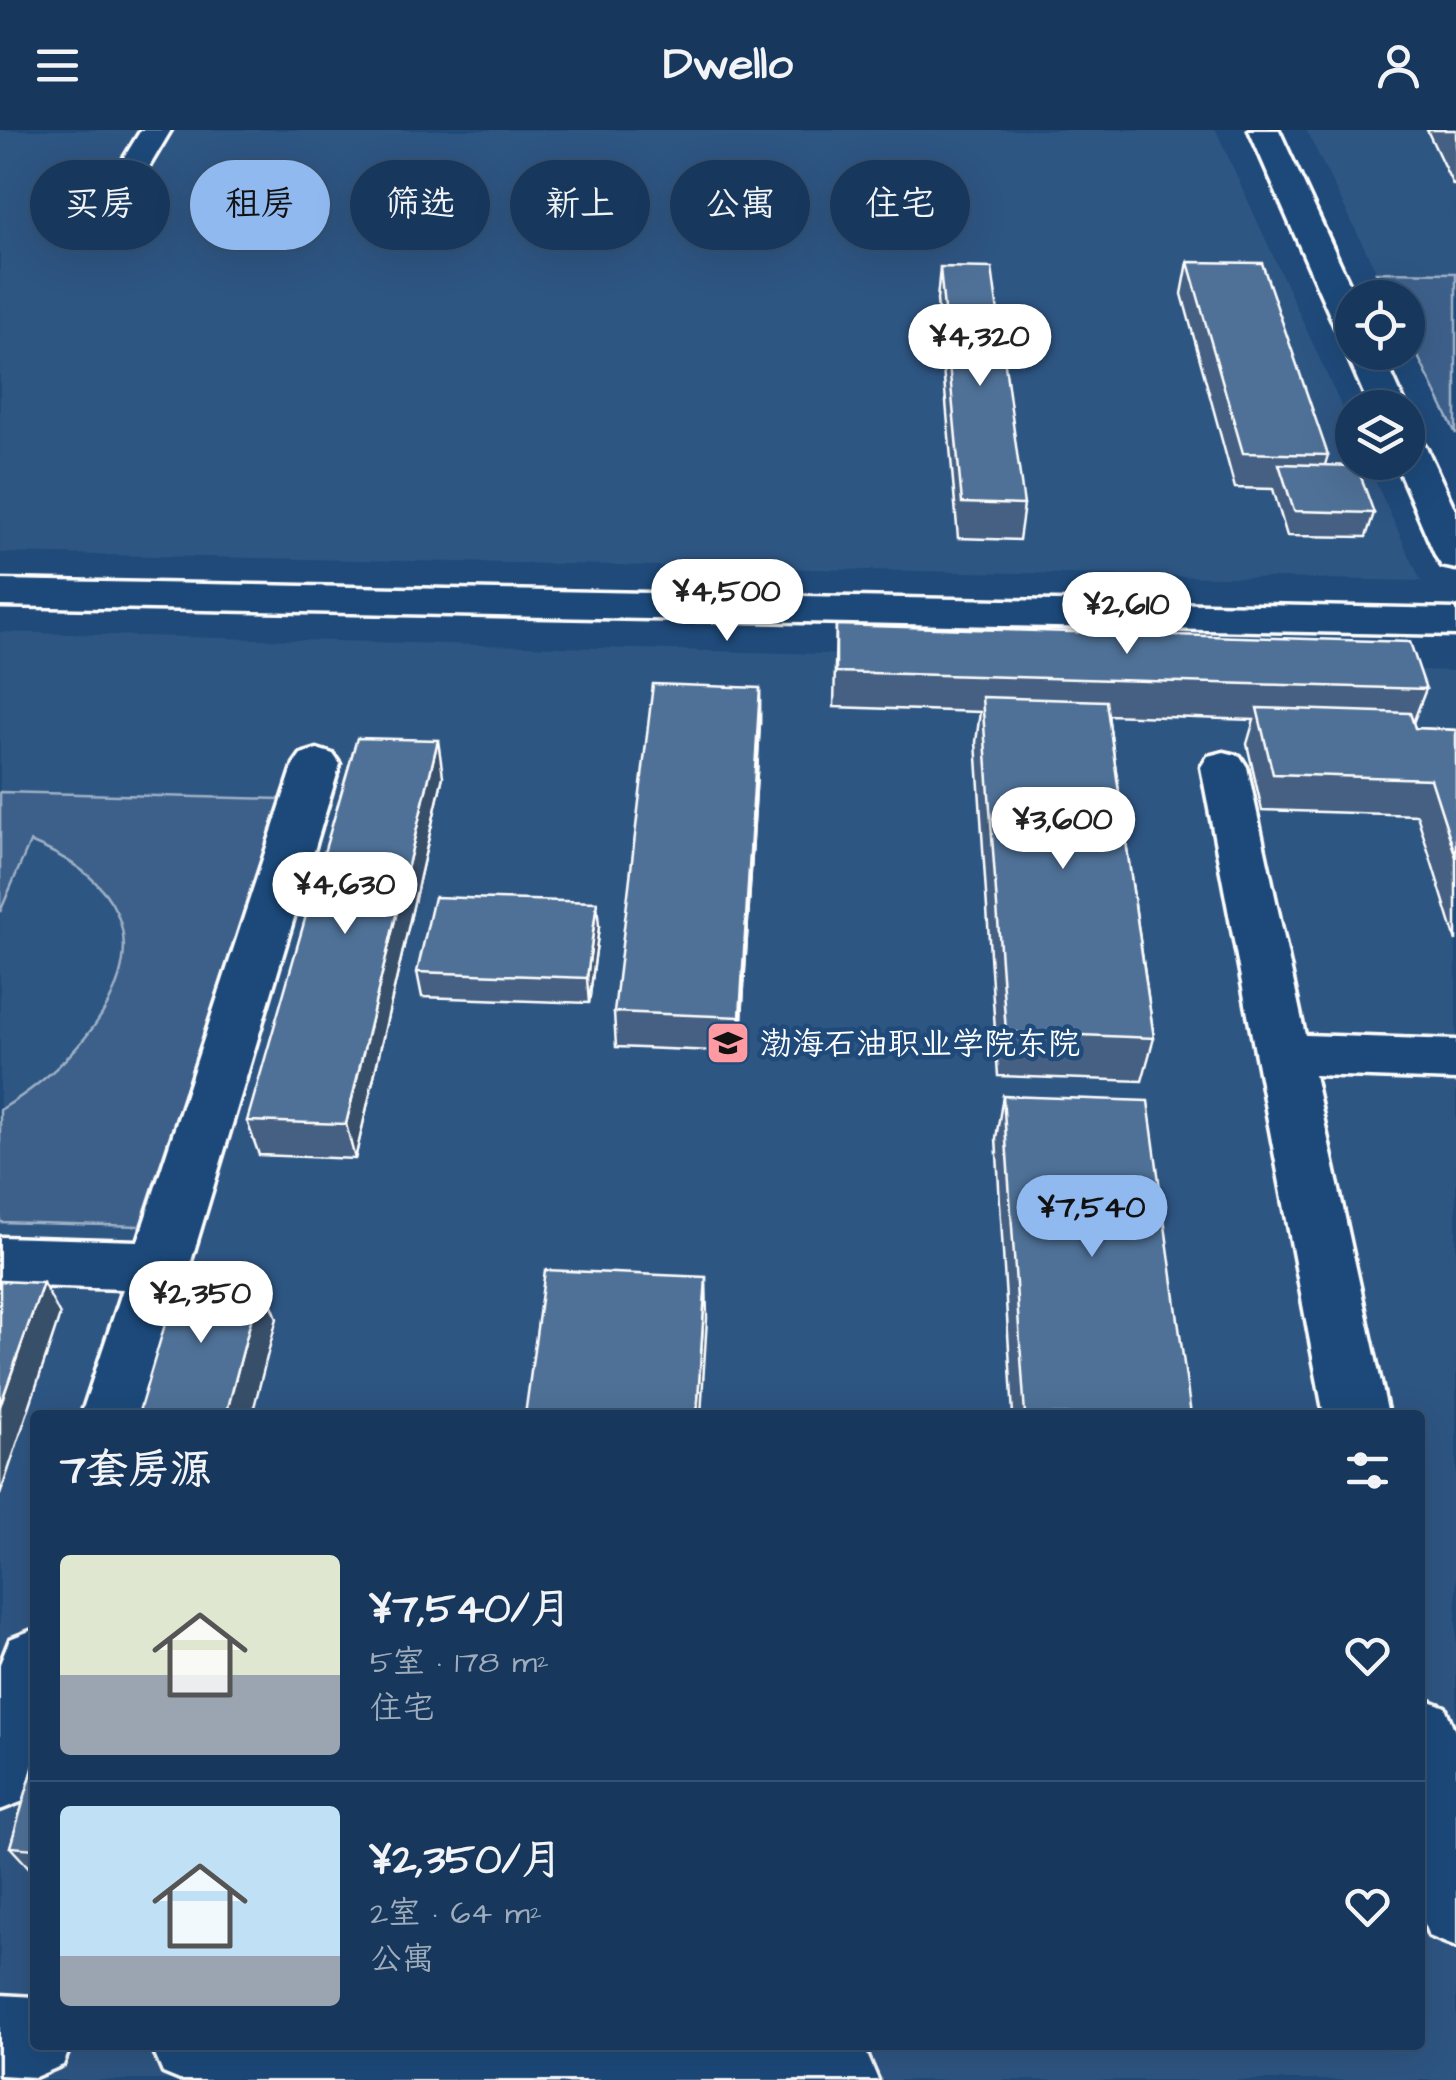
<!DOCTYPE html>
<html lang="zh">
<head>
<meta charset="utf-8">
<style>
	body { margin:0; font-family:"Architects Daughter","LXGW WenKai TC",sans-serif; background:#244365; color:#f1f3f6; height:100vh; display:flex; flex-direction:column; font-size:38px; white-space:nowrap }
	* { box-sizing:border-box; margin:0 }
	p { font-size:32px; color:#9eacbb }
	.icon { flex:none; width:55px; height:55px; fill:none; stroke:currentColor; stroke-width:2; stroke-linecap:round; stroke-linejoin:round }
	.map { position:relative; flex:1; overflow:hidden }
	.sheet { position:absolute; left:30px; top:1280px; width:1395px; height:640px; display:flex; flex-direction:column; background:#17385c; border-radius:10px; box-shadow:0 10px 40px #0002,0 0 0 2px #365272 }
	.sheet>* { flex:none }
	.guide { position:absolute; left:30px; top:30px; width:1398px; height:90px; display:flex; gap:20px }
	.tools { position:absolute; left:1335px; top:150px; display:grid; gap:20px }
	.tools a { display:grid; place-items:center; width:90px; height:90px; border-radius:50%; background:#17385c; box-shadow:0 10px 40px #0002,0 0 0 2px #365272; font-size:50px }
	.price { position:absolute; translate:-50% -85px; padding:0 22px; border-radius:35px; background:#fff; color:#222; font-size:32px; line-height:65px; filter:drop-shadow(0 2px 5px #0008) }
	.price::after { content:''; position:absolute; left:50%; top:60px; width:30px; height:22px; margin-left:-15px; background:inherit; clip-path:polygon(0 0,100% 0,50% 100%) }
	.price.current { background:#90b9f0; color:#111 }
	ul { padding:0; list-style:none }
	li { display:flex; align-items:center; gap:30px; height:250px; padding:0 30px }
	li+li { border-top:2px solid #365272 }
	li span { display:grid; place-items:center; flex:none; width:280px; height:200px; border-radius:10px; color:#555 }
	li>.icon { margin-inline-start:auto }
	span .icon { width:120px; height:120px; fill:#fffc; stroke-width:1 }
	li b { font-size:42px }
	h2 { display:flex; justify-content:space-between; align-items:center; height:120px; padding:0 30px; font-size:42px }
	.pill { padding:0 35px; border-radius:45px; background:#17385c; box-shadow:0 10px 40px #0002,0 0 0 2px #365272; font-size:35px; line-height:90px }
	.pill.current { background:#90b9f0; color:#111 }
	header { display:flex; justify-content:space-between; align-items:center; height:130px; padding:0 30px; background:#17385c; font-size:45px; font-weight:800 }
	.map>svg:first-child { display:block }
</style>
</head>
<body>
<header><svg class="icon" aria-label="menu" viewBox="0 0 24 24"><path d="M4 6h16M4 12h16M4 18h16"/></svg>Dwello<svg class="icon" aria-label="person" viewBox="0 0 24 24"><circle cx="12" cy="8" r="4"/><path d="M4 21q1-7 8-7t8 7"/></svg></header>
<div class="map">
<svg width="1456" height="1950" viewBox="0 0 1456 1950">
	<rect width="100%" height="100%" fill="#1f4a7a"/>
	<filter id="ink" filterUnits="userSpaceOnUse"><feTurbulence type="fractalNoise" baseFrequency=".01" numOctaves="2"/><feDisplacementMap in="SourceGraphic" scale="20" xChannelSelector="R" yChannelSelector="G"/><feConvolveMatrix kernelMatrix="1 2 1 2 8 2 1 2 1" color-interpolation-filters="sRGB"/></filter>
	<g filter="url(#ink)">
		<g fill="#2e5683" fill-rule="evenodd">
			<polygon points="0,0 1216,0 1352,300 1352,332 1367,333 1421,451 0,423"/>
			<polygon points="1306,0 1456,0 1456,304 1408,206 1408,168 1389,167"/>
			<path d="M0,502L1456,541V1950H0ZM35,1285H1420V1915H35Z"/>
		</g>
		<g fill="#3c618b" stroke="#9eb0c5" stroke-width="2.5">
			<polygon points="1376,142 1456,143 1456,304 1408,206 1408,168 1389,167"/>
			<path d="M0,662L281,669L140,1096L0,1092V980C112,912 197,779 30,712L0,782Z"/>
		</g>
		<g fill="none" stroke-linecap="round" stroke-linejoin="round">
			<defs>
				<g id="minor">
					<polygon points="141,0 171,0 121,84 99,84 94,77"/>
					<polygon points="1249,0 1279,0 1356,168 1352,168 1352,207 1340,204 1335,197"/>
					<polygon points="1352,214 1352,222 1382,222 1407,278 1370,278 1346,222"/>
					<polygon points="1408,308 1421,311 1427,319 1456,382 1456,439 1442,436 1436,427 1395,332 1408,332"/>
					<polygon points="0,450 1456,479 1456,505 0,476"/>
					<polygon points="317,619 333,624 340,634 145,1285 81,1285 123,1159 0,1155 0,1107 138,1111 294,634 301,624"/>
					<polygon points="1224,622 1240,626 1247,637 1305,905 1456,910 1456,950 1314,945 1388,1285 1324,1285 1201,637 1208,626"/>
					<polygon points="35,1499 35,1647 26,1670 0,1680 0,1534 10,1509"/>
					<polygon points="1420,1567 1445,1577 1456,1604 1456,1817 1429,1806 1420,1784"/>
					<polygon points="0,1865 35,1867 35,1915 71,1915 63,1935 35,1947 0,1945"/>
					<polygon points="151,1915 850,1915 866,1922 878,1950 180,1950 163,1943"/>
				</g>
			</defs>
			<use href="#minor" stroke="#fff" stroke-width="7"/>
			<use href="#minor" fill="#1f4a7a" fill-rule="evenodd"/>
		</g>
		<g fill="#456182" stroke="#fff" stroke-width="2.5">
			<polygon points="1427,0 1456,0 1456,55 1453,55"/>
			<polygon points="1188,132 1328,325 1325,335 1374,383 1366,407 1287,406 1273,359 1235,358 1182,164"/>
			<polygon points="940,137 1024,375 1019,410 958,408 937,170"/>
			<polygon points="836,495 1426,559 1413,593 1415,598 1456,600 1456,811 1417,685 1262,680 1247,614 1254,590 1108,585 1154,908 1142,951 998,946 976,612 980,582 834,577"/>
			<polygon points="760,558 760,593 740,922 616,917 614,882"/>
			<polygon points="443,646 355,1029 259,1025 247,991"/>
			<polygon points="599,797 589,873 422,867 417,842"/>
			<polygon points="1003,966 1191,1285 1013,1285 996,1008"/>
			<polygon points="35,1632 35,1744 10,1717"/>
		</g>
		<g fill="#384f6a" stroke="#fff" stroke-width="2.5">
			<polygon points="760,558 760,593 740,922 740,887"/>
			<polygon points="438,610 443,646 355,1029 346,994"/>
			<polygon points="597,772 599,797 589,873 587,848"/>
			<polygon points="706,1147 707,1188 701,1285 697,1285"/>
			<polygon points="262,1148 277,1188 252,1285 226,1285"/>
			<polygon points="43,1153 60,1185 0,1365 0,1276"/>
		</g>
		<g fill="#507197" stroke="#fff" stroke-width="2.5">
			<polygon points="1188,132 1262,133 1328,325 1243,323"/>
			<polygon points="940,137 992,138 1024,375 962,373"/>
			<polygon points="1279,334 1357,336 1374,383 1294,381"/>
			<polygon points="836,495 1410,512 1426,559 836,542"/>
			<polygon points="653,554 760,558 740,887 614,882"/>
			<polygon points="982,567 1106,571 1154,908 1006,902"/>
			<polygon points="1257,578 1410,583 1415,598 1456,600 1456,727 1431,649 1273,644"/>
			<polygon points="357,608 438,610 346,994 247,991"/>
			<polygon points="434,767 597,772 587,848 417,842"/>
			<polygon points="1003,966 1148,971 1191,1285 1025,1285"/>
			<polygon points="545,1140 706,1147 697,1285 525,1285"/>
			<polygon points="180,1144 262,1148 226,1285 138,1285"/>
			<polygon points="0,1151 43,1153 0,1276"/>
			<polygon points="35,1632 35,1719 10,1717"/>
		</g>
	</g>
	<defs>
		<symbol id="university-square" viewBox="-11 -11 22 22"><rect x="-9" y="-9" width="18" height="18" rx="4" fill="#ff9aa2" stroke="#1f4a7a"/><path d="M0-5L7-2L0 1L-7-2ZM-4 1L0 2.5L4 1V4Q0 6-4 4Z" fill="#111"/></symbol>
	</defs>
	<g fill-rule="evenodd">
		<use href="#university-square" x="703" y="888" width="50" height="50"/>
	</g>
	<g text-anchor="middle" stroke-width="9" stroke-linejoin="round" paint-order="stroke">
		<g font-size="32" fill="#fff" stroke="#1f4a7a" text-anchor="start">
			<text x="760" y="924">渤海石油职业学院东院</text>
		</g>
	</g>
</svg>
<div class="tools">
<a><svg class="icon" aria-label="locate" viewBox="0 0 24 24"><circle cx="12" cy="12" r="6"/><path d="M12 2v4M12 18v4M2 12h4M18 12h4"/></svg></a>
<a><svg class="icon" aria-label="layers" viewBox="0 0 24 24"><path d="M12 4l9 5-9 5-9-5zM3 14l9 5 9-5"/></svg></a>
</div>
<b class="price" style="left:980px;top:259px">¥4,320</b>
<b class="price" style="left:727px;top:514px">¥4,500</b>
<b class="price" style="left:1127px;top:527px">¥2,610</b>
<b class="price" style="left:1063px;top:742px">¥3,600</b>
<b class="price" style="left:345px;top:807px">¥4,630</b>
<b class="price current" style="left:1092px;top:1130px">¥7,540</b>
<b class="price" style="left:201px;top:1216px">¥2,350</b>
<div class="guide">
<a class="pill">买房</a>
<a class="pill current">租房</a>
<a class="pill">筛选</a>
<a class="pill">新上</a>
<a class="pill">公寓</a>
<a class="pill">住宅</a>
</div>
<section class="sheet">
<h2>7套房源<svg class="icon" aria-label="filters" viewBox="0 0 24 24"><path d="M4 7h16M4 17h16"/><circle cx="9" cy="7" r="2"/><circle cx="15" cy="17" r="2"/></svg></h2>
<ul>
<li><span style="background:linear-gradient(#dfe7d0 60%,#9aa5b1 0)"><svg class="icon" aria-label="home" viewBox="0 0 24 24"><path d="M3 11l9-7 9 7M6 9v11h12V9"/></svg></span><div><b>¥7,540/月</b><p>5室 · 178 m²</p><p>住宅</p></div><svg class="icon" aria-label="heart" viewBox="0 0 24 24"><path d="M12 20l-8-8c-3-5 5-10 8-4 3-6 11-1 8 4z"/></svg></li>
<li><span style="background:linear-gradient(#bfe0f5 75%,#9aa5b1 0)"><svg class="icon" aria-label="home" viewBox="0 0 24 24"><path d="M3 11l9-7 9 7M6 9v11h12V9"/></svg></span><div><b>¥2,350/月</b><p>2室 · 64 m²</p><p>公寓</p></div><svg class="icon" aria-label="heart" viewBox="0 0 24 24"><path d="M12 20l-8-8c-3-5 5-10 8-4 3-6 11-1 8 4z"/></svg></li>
</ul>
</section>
</div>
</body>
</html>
